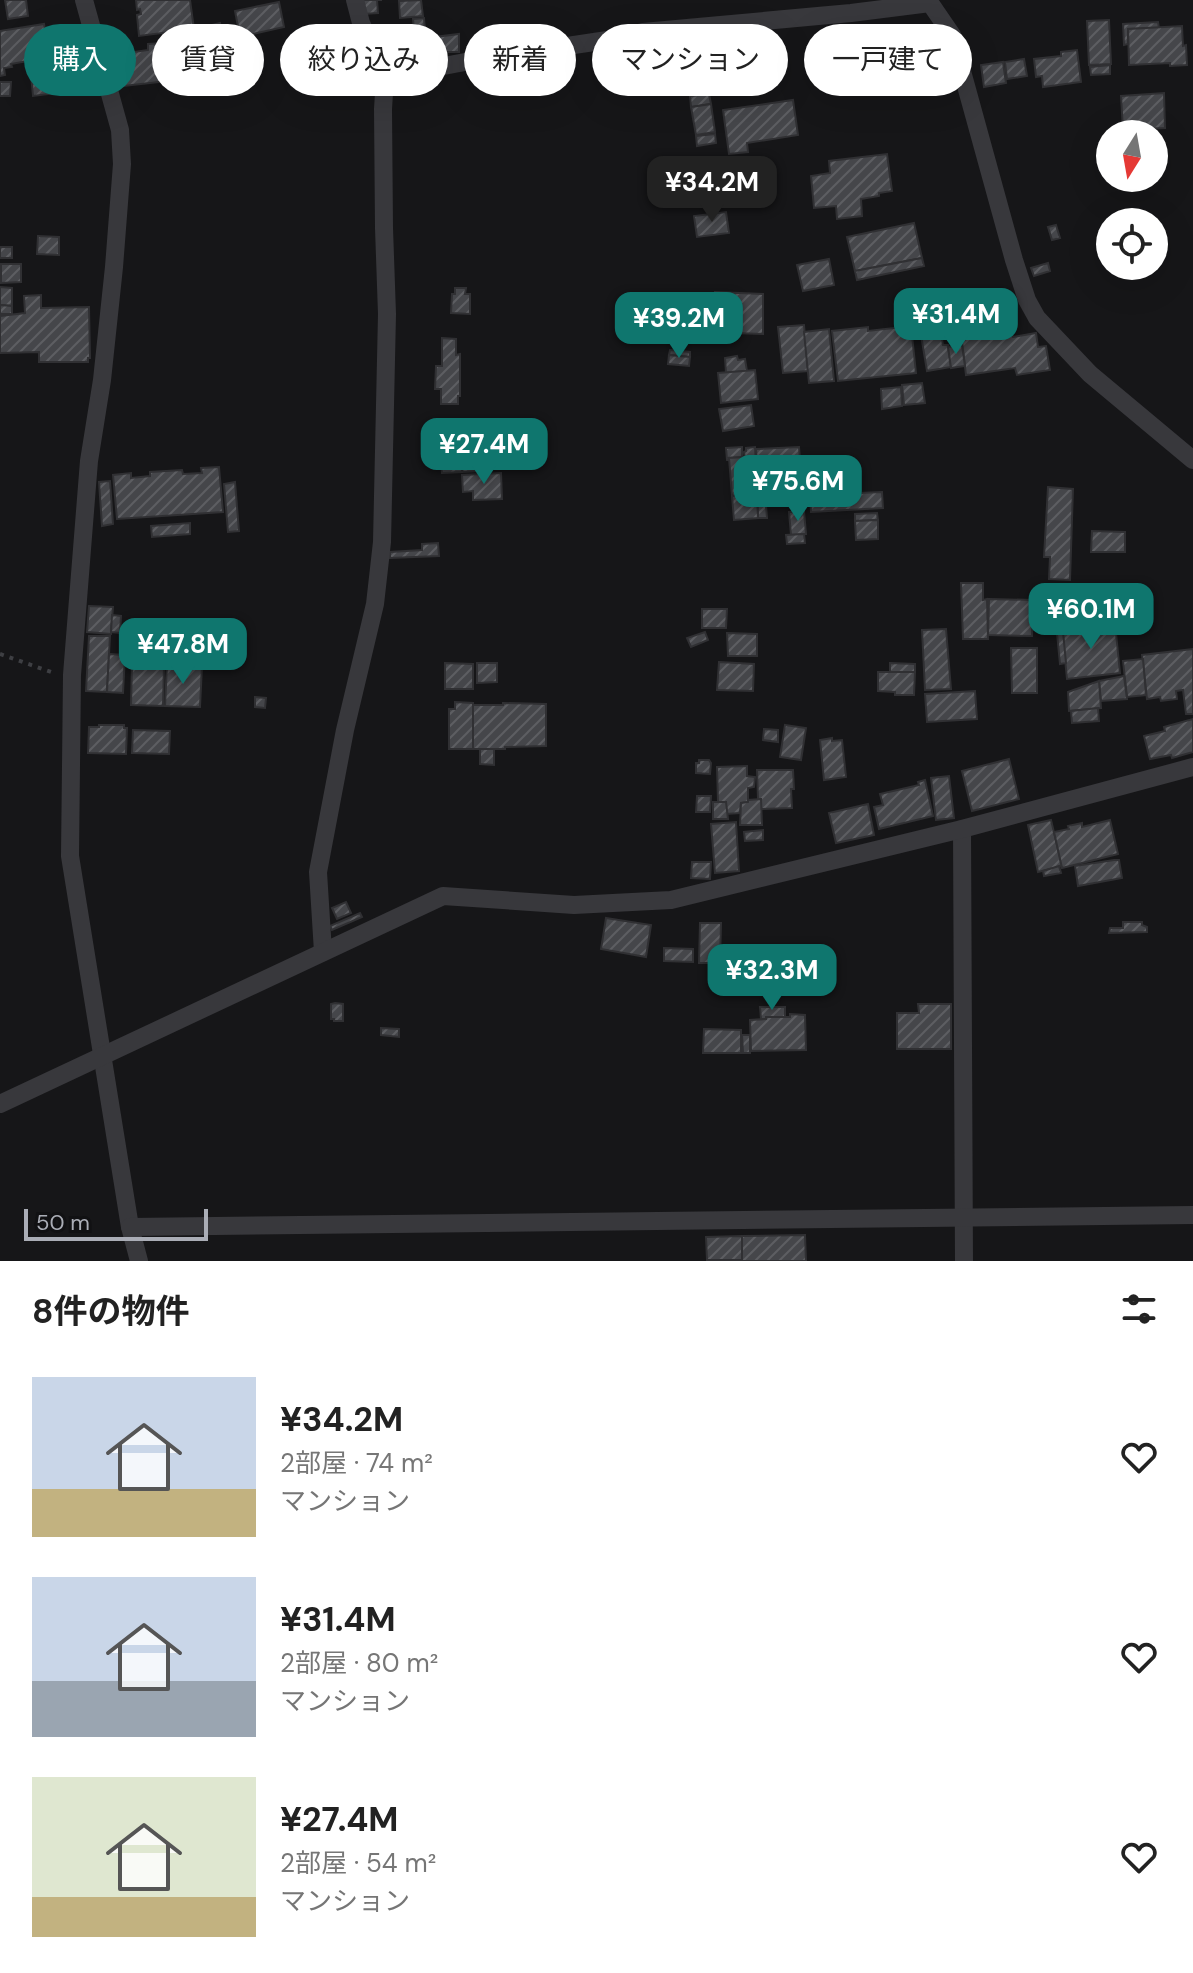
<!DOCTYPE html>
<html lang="ja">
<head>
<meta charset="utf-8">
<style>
	body { margin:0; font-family:"DM Sans","Noto Sans JP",sans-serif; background:#f2f2f2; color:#222; height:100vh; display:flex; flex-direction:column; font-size:30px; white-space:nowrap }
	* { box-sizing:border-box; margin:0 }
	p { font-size:26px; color:#767676 }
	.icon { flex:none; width:44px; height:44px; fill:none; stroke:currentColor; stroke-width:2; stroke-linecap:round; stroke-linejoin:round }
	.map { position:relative; height:1261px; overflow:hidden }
	.panel { display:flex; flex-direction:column; background:#fff; flex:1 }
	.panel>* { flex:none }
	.banner { position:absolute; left:24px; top:24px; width:1146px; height:72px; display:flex; gap:16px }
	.needle { width:52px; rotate:191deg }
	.controls { position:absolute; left:1096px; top:120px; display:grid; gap:16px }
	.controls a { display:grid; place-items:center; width:72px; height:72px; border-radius:50%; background:#fff; box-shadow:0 8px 32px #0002; font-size:40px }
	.scale { position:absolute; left:24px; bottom:20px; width:184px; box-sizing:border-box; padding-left:8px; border:4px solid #aaadb6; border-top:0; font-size:22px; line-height:28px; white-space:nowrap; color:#aaadb6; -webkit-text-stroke:6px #111113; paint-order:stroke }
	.price { position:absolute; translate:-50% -68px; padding:0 18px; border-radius:16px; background:#0f766e; color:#fff; font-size:26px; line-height:52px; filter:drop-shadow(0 2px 4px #0008) }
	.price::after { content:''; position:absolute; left:50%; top:48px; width:24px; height:18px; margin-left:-12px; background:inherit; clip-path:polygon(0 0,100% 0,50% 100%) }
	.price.selected { background:#222; color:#fff }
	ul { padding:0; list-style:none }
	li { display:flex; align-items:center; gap:24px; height:200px; padding:0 32px }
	li span { display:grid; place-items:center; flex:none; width:224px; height:160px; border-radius:0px; color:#555 }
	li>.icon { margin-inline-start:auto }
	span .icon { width:96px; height:96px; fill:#fffc; stroke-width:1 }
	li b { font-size:34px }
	h2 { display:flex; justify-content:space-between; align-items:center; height:96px; padding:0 32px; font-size:34px }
	.pill { padding:0 28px; border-radius:36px; background:#fff; box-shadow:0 8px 32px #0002; font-size:28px; line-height:72px }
	.pill.selected { background:#0f766e; color:#fff }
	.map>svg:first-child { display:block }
</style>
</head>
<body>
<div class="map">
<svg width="1193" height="1261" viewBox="0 0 1193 1261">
	<defs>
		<pattern id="building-hatch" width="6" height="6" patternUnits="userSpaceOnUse" patternTransform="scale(2)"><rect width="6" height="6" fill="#45464a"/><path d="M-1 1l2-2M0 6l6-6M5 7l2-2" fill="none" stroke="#5d5e62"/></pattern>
	</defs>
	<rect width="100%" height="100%" fill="#161618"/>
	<g fill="url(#building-hatch)" stroke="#303033" stroke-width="2">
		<polygon points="5,0 26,0 28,16 8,19"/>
		<polygon points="136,0 190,0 194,29 139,36 137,15 141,14 140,9 137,10"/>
		<polygon points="360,0 382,0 377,0 378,13 363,14"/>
		<polygon points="421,0 423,16 400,18 399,1"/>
		<polygon points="279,2 284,27 240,37 235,11"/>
		<polygon points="424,18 425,30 414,31 413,19"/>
		<polygon points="1109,20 1111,64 1089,65 1087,21"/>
		<polygon points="1158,22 1159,28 1128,29 1128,44 1124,45 1123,24"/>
		<polygon points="220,23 227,65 216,67 208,26"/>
		<polygon points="44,24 50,57 11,64 12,67 4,68 5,75 0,76 0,31"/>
		<polygon points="1182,26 1183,46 1186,45 1187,65 1170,66 1170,63 1129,65 1128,29"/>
		<polygon points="459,34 459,52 436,52 435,37"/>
		<polygon points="190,41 192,58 167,62 166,45"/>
		<polygon points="163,43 167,81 124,86 120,54 148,50 148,44"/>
		<polygon points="1077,50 1081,82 1043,87 1042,76 1036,77 1034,59 1061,56 1061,52"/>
		<polygon points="745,56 748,72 736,74 733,59"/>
		<polygon points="211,58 213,81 168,84 165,64"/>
		<polygon points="726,59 730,80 697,85 695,65"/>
		<polygon points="1024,59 1027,76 1007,79 1005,62"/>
		<polygon points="86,61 90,89 33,96 31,74 62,70 61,64"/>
		<polygon points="1003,62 1006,83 984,87 981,65"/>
		<polygon points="1110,65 1110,74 1091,75 1090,67"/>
		<polygon points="0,82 11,82 10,96 0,96"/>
		<polygon points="1164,93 1165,128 1123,130 1121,96"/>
		<polygon points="709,94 711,104 691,107 690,96"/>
		<polygon points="793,100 798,135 747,143 748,152 729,154 723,110"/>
		<polygon points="711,104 715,132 696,135 691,107"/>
		<polygon points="715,134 716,143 697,146 696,136"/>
		<polygon points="887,154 892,191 879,193 879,196 861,199 862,216 837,219 836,206 814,208 811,176 830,173 829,161"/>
		<polygon points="726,212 729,233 697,237 694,216"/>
		<polygon points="914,223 922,258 855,271 847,237"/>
		<polygon points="1056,225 1060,238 1052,240 1048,227"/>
		<polygon points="38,236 59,237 59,255 37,254"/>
		<rect x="0" y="247" width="12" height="11"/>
		<polygon points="922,258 924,266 857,280 855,271"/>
		<polygon points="829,259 834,285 803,291 797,265"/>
		<polygon points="1048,263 1050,271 1034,276 1031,268"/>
		<polygon points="1,264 21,264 21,282 1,283"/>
		<polygon points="0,287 12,288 12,306 0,305"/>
		<polygon points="455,288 466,288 465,294 470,294 470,314 451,313 452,294 455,294"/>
		<polygon points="715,292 763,294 763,334 733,333 732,329 715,309"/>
		<polygon points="41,295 41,308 89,307 90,358 88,358 88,362 39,362 39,352 0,353 0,316 25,313 24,296"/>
		<polygon points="939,298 941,314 938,315 943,345 948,345 951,367 927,371 921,335 918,335 914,303"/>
		<polygon points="689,300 700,320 692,324 681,304"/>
		<polygon points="0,305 12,306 12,314 0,314"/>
		<polygon points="804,325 808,371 783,373 778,327"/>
		<polygon points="911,326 916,373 838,381 832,331 868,327 868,331"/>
		<polygon points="829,329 834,381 809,383 804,332"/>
		<polygon points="981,331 982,339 1012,335 1013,337 1036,333 1038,347 1046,346 1050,370 1017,375 1015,368 966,375 961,334"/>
		<polygon points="442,338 456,339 456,355 460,354 460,396 458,396 458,404 441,404 441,389 435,389 436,366 442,366"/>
		<polygon points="962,345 965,366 951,368 948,347"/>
		<polygon points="670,350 690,352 690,357 669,355"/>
		<polygon points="669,355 690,357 689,366 668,364"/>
		<polygon points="737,356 738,360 745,359 747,371 726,373 725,358"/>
		<polygon points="755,370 758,399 721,403 718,373"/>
		<polygon points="922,383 925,403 904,405 902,385"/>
		<polygon points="901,387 902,406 882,409 881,389"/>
		<polygon points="751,405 754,426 723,431 719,409"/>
		<polygon points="504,431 506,466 481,467 481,471 462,472 460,436 473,436 473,432"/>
		<polygon points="742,447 742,457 729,458 730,460 727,460 726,448"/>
		<polygon points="755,447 758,493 749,494 744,452 746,451 746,448"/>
		<polygon points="799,447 801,471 797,472 799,491 758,493 756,449"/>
		<polygon points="461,451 462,472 442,473 440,452"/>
		<polygon points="744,457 749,494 732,496 729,458"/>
		<polygon points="219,467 223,512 117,519 113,475 131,473 131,478 150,476 150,472 182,470 183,474 202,473 201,468"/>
		<polygon points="501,473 502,499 473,500 473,491 463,492 462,475"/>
		<polygon points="110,481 113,524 102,526 99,482"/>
		<polygon points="235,482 239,531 228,532 224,484"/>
		<polygon points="1048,487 1073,489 1070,580 1049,579 1050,557 1044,557"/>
		<polygon points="882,492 883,508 811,512 810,495"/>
		<polygon points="765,493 767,518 758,518 757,494"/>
		<polygon points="757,494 758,518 734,520 732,496"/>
		<polygon points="804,511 806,534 791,535 789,512"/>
		<polygon points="877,513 878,520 855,521 855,514"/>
		<polygon points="878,520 878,539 856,540 855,521"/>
		<polygon points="190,523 190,534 152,537 151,526"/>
		<polygon points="1092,531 1125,532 1125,552 1091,552"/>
		<polygon points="804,534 805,543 787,544 786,535"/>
		<polygon points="438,543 439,556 390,558 390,552 422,550 422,544"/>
		<polygon points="961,583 983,583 983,600 987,599 988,639 963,639"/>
		<polygon points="989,599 1033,600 1032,636 988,635"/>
		<polygon points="89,606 113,607 111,634 87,632"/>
		<polygon points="702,609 727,609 726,628 702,628"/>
		<polygon points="1146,610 1147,628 1128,629 1127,611"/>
		<polygon points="112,615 121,616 120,633 111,632"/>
		<polygon points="1108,620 1109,624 1075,627 1074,624 1082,624 1082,622"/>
		<polygon points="1115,623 1120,673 1067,679 1062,628"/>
		<polygon points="946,629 951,689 925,690 922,630"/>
		<polygon points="705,632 708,640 691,647 687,638"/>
		<polygon points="1063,632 1066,663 1060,664 1057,633"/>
		<polygon points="727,633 757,634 757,656 728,656"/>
		<polygon points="89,636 110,636 107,692 86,691"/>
		<polygon points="1011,648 1037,648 1037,693 1012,693"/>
		<polygon points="1193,649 1193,714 1186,714 1183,690 1176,691 1177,699 1161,701 1160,697 1147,699 1142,655"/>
		<polygon points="109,654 125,655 123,693 107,692"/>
		<polygon points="1143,659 1146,695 1127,697 1123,661"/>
		<polygon points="719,662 754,664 753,691 717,690"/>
		<polygon points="445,663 473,664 473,689 445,689"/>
		<polygon points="477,663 497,663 497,682 477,683"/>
		<polygon points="890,663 915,664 915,672 890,672"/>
		<polygon points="132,664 164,665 163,706 131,705"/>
		<polygon points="167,664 202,666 200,707 165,706"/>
		<polygon points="878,672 915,672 914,695 895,695 895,692 878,691"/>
		<polygon points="1124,676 1127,699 1101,701 1099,681"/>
		<polygon points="1099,681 1101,708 1069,711 1068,692"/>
		<polygon points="975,691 977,719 927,722 925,694"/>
		<polygon points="255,697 266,698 265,708 255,707"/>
		<polygon points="455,702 473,703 473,749 449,749 449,709 455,709"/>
		<polygon points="503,703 546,704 546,746 505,747 505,749 473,749 473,705 503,705"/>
		<polygon points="1098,708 1099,721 1072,723 1071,711"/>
		<polygon points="1193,719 1193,752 1172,758 1171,755 1150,759 1144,736 1165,731 1164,727"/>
		<polygon points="99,725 124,725 124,728 127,728 126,754 88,753 89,727 99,727"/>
		<polygon points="785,725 806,728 801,760 780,757"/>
		<polygon points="764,729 778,730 778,742 763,740"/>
		<polygon points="133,730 170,731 169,754 132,753"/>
		<polygon points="832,738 832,741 842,740 846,777 824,780 820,740"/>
		<polygon points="480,749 494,749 494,765 480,764"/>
		<polygon points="1009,759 1019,799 972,811 962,771"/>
		<polygon points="699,760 709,760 711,763 710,774 696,773 696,763 699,763"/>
		<polygon points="747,766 747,776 755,777 754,787 748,788 748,802 741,803 740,813 726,814 726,802 718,802 717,767"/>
		<polygon points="757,770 793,770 794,789 791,789 792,808 761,809 761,799 758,799"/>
		<polygon points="949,776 954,818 936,820 931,778"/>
		<polygon points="925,780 933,816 879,829 874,807 883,805 880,794 919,785 918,782"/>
		<polygon points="697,796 711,796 710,812 696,812"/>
		<polygon points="761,799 762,825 740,825 741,803 748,802 748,800"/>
		<polygon points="713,802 726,802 728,819 713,819"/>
		<polygon points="868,804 874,835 836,843 829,813"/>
		<polygon points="1051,820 1062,866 1038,872 1028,825"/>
		<polygon points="1110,820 1118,854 1062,868 1054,832 1069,829 1068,826 1082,823 1082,827"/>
		<polygon points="736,822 739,871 715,873 711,824"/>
		<polygon points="763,830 763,840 745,841 744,832"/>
		<polygon points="1114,860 1119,860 1122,878 1078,886 1075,866"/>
		<polygon points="692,862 711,862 710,879 691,878"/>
		<polygon points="1059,866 1061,873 1044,876 1043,871"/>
		<polygon points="346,902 351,913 337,919 332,908"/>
		<polygon points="360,913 362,917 332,930 330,926"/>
		<polygon points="606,918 651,925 646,957 601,949"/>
		<polygon points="1123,922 1142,922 1142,925 1147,927 1147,932 1109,933 1110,928 1123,928"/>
		<polygon points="700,923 721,923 720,963 699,963"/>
		<polygon points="664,948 693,949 693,962 664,961"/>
		<polygon points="335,1003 343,1004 343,1021 334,1021 334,1019 331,1019 331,1004"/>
		<polygon points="918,1004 951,1004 951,1049 897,1049 897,1013 919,1013"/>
		<polygon points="760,1007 785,1007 785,1017 766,1017 766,1019 761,1019"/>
		<polygon points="790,1014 805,1015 806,1050 751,1051 750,1020 766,1019 766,1017 790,1017"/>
		<polygon points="381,1028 399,1029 399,1037 381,1035"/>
		<polygon points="704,1029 741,1030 741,1053 703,1053"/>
		<polygon points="742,1035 750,1035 750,1053 743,1053"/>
		<polygon points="805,1235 806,1261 742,1261 742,1236"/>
		<polygon points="742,1236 742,1260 707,1260 706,1237"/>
	</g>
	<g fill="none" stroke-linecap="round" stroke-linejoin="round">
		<polyline stroke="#3e3f43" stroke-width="4" stroke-dasharray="4 6" stroke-linecap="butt" points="0,654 54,673"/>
		<g stroke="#38383c" stroke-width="18">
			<polyline points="84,0 120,130 122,164 114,267 102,380 89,461 72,675 70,856 130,1227 139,1261"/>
			<polyline points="385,77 481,59 614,39 643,32 851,13 930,3 952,35 1014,260 1027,300 1037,318 1090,374 1193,460"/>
			<polyline points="962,829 964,1261"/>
			<polyline points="323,952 318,872 345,730 375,604 382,542 387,314 384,228 383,109 385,77 361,23 355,0"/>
			<polyline points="0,1104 443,896 574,905 671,900 962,829 1193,767"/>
			<polyline points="130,1227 1193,1215"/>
		</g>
	</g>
</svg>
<div class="controls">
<a><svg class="needle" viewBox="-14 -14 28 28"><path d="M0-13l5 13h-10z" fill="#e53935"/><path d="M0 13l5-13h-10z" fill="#767676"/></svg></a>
<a><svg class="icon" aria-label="locate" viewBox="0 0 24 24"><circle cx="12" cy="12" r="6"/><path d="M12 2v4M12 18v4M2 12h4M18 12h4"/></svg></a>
</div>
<div class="scale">50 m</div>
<b class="price selected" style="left:712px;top:224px">¥34.2M</b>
<b class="price" style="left:956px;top:356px">¥31.4M</b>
<b class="price" style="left:679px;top:360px">¥39.2M</b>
<b class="price" style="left:484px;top:486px">¥27.4M</b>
<b class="price" style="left:798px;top:523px">¥75.6M</b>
<b class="price" style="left:1091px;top:651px">¥60.1M</b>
<b class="price" style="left:183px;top:686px">¥47.8M</b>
<b class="price" style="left:772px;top:1012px">¥32.3M</b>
<div class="banner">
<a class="pill selected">購入</a>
<a class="pill">賃貸</a>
<a class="pill">絞り込み</a>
<a class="pill">新着</a>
<a class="pill">マンション</a>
<a class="pill">一戸建て</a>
</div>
</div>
<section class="panel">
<h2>8件の物件<svg class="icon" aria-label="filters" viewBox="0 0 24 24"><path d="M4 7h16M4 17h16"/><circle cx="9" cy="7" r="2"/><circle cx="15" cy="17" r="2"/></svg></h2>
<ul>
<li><span style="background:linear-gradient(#c9d6e8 70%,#c2b280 0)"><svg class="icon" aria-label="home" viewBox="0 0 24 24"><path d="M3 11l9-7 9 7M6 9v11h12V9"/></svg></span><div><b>¥34.2M</b><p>2部屋 · 74 m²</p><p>マンション</p></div><svg class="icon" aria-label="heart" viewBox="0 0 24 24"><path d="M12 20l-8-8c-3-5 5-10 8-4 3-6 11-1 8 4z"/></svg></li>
<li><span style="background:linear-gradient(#c9d6e8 65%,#9aa5b1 0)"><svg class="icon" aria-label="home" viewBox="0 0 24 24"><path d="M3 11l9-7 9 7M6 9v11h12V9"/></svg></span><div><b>¥31.4M</b><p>2部屋 · 80 m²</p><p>マンション</p></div><svg class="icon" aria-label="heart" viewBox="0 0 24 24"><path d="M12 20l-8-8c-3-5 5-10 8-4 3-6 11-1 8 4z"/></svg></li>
<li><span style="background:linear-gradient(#dfe7d0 75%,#c2b280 0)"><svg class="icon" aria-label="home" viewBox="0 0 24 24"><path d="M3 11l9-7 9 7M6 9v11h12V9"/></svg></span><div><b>¥27.4M</b><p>2部屋 · 54 m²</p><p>マンション</p></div><svg class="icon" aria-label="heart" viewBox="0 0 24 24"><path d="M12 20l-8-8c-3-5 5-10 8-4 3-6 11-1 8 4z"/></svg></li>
</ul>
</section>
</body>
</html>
